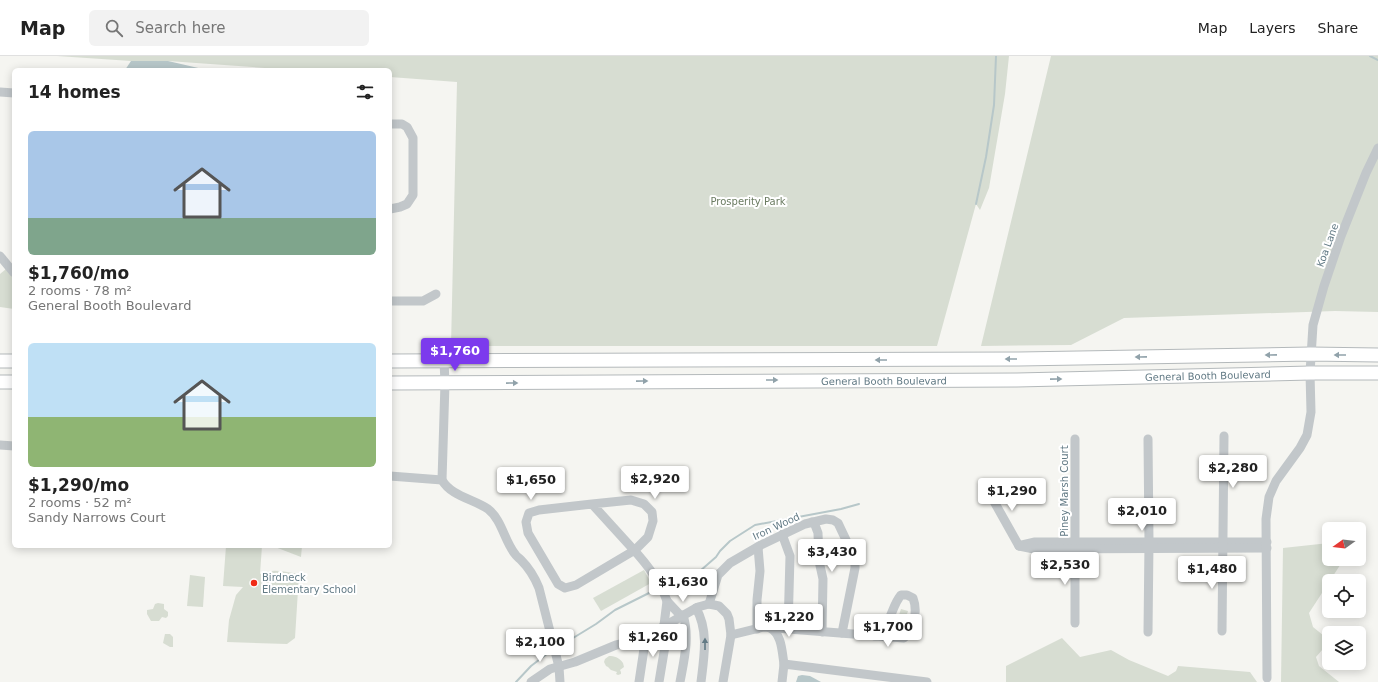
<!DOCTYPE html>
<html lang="en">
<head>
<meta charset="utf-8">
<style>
	body { margin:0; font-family:"DejaVu Sans",sans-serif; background:#f2f2f2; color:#222; height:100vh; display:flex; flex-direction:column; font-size:15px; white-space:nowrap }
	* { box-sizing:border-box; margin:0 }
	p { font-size:13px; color:#767676 }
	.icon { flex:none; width:22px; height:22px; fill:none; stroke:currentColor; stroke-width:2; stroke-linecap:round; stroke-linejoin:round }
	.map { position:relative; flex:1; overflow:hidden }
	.sheet { position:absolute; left:12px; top:12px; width:380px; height:480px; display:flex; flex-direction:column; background:#fff; border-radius:6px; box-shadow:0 2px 10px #0003 }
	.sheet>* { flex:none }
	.needle { width:26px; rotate:255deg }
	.fabs { position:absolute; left:1322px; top:466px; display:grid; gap:8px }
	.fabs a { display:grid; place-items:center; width:44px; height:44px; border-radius:6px; background:#fff; box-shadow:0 2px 10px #0003; font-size:20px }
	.price { position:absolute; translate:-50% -34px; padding:0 9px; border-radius:4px; background:#fff; color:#222; font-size:13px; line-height:26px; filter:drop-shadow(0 1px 2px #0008) }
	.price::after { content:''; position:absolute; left:50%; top:24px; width:12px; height:9px; margin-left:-6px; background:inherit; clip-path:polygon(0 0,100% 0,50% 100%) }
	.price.current { background:#7c3aed; color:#fff }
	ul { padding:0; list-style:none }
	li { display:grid; align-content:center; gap:8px; height:212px; padding:0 16px }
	li span { display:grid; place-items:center; height:124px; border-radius:6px; color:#555 }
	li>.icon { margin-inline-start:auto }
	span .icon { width:72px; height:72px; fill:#fffc; stroke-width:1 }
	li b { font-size:17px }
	h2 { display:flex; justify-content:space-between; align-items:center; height:48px; padding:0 16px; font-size:17px }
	header { display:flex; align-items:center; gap:24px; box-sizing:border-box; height:56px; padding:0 20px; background:#fff; border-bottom:1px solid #e0e0e0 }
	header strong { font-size:19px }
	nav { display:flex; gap:22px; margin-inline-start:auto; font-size:14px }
	.search { width:280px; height:36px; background:#f2f2f2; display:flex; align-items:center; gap:10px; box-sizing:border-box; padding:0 14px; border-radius:6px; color:#767676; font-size:15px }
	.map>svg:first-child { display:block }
</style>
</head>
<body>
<header>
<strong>Map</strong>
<div class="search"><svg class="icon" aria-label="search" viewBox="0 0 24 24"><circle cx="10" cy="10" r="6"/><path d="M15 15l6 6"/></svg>Search here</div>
<nav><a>Map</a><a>Layers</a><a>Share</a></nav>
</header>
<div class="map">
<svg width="1378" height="626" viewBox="0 0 1378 626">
	<rect width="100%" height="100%" fill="#f5f5f1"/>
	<g fill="#d7ddd2">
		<polygon points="57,0 1009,0 1005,38 989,132 980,154 976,148 937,290 451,290 457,26 390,21 390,14 293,14 168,5 131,5"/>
		<polygon points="1051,0 1378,0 1378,256 1335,255 1124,262 1071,289 981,290"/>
		<polygon points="6,213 14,223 14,253 0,251 0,218"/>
		<polygon points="1329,487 1329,503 1344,503 1309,557 1313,571 1329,584 1329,586 1316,601 1319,610 1339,626 1281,626 1283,492"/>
		<path d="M226,490H262L260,518C272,512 286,516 299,518L295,582L287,588L227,586L229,564L236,539L243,531L223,530Z"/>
		<polygon points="274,490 302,490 301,501 275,491"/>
		<polygon points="644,514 651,527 601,555 593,542"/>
		<polygon points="190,519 205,521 203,551 187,550"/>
		<polygon points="158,547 164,548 164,553 168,556 168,560 166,562 162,561 159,565 151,565 147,558 147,554 153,553 155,548"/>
		<polygon points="901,553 908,555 904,568 897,565"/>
		<polygon points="165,578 170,578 173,581 173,591 170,591 163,587"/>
		<polygon points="1062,582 1080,601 1111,594 1129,604 1168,620 1176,615 1178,610 1250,616 1257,626 1006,626 1006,610"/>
		<path d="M609,600C614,600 619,601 623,607L624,611L620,614L621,616V618L618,619L616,618L617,616L611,614L608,611L606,610L604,606L605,603Z"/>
	</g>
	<g fill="#b7c7c9">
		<polygon points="131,5 168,5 207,14 125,14"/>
		<polygon points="802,619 810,620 821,626 796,626 798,620"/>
	</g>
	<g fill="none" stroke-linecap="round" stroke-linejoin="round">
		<g stroke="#b7c7c9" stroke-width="2">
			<polyline points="1370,0 1378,4"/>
			<polyline points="976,148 986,101 994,49 996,0"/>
			<polyline points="666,528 700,515 716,501 720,495 730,485 755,469 841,453 859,448"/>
			<polyline points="560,590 596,568 615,554 657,533"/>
			<polyline points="516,626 531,610 548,597"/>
		</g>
		<defs>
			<g id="highway">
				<polyline points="0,305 14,305"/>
				<polyline points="390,305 1019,303 1310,298 1378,299"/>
				<polyline points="0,326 14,326"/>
				<path id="s1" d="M390,327L1017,324L1310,317H1378"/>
			</g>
		</defs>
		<use href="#highway" stroke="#b4b9bb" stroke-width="15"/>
		<g stroke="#c2c7ca" stroke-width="9">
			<polyline points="0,36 14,37"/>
			<polyline points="390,68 402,68 407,71 413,82 413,139 407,148 400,151 390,153"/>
			<polyline points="0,200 14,217"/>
			<polyline points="390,245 423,245 436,238"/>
			<path d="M444,305L445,327L442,424C451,440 473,443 488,453C502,464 504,484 515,498C516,500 519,502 521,504C529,512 535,522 539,532L559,611L560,626"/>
			<polyline points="1075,383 1075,567"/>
			<polyline points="1148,383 1149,486 1148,576"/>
			<polyline points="0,389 14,390"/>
			<polyline points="390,420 442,424"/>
			<polyline points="987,433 1019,490"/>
			<path d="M592,448L631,444L644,448L652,456L653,465L648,481L635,494L576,529L565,532L558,528L528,477L526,466L529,457L539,454L592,448L632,492C646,507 660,525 667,545"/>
			<polyline points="812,466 815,469 818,477 819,505 823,523 822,576"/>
			<polyline points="782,478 790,500 788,573"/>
			<polyline points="1022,489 1035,486 1267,486"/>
			<polyline points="1019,490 1034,493 1267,492"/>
			<polyline points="709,548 718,519 730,507 761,489 805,468 826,463 833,464 838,467 855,503 855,512 842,577"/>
			<path d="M696,552C709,575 704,601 701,626"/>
			<path d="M770,572C782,578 782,596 784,608"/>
			<polyline points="757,573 757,544 760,515 758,491"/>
			<polyline points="1222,575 1224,380"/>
			<path d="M731,579L763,571L904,582C914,573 918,555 913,542L907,539H901C895,546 893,555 889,563C885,570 880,575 874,580"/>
			<polyline points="1267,622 1266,463 1269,441 1276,425 1300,392 1307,379 1311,356 1310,317 1313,269 1324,230 1341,180 1366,117 1378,92"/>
			<polyline points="531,626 550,613 575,606 616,589 630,586 661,572 698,551 709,548 719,550 727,558 729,563 731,579 723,626"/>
			<polyline points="639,626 644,593 641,581"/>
			<polyline points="659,626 665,590 664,569 667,545 681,560"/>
			<path d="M680,626C684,604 690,581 683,559"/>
			<polyline points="782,626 784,608 927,626"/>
		</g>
		<use href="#highway" stroke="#fff" stroke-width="13"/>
	</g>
	<defs><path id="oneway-solid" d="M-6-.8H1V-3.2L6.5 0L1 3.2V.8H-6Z"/></defs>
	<g fill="#91a2aa">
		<use href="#oneway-solid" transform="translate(1271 299) rotate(179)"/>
		<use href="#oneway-solid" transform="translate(1340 299) rotate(-180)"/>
		<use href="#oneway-solid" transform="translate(1141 301) rotate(179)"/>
		<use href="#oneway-solid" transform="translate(1011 303) rotate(180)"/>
		<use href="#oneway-solid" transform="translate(881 304) rotate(180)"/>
		<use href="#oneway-solid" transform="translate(1056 323) rotate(-1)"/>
		<use href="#oneway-solid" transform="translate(772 324)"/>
		<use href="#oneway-solid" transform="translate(642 325) rotate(-1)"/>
		<use href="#oneway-solid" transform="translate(512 327) rotate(-1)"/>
	</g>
	<use fill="#627a85" href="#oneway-solid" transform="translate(705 588) rotate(-90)"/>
	<circle fill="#f02b16" stroke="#fff" stroke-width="1.5" cx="254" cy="527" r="4"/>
	<g text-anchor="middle" stroke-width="4" stroke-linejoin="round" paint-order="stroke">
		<g font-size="10" fill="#6a7b61" stroke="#fff">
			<text x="748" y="149">Prosperity Park</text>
		</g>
		<g font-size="10" fill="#627a85" stroke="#fff">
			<text transform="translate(1327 189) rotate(-70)" y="4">Koa Lane</text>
			<text dy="4" stroke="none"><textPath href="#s1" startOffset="818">General Booth Boulevard</textPath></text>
			<text dy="4" stroke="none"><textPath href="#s1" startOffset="494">General Booth Boulevard</textPath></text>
			<text transform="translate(1064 435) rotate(-90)" y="4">Piney Marsh Court</text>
			<text transform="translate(776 470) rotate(-25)" y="4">Iron Wood</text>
		</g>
		<g font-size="10" fill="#627a85" stroke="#fff" text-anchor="start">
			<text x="262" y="525">Birdneck<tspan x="262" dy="12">Elementary School</tspan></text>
		</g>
	</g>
</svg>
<div class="fabs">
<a><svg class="needle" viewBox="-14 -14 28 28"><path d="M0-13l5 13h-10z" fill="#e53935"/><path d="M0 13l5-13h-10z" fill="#767676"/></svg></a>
<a><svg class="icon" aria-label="locate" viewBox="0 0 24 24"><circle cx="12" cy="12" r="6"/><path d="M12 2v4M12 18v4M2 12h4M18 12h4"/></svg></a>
<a><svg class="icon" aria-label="layers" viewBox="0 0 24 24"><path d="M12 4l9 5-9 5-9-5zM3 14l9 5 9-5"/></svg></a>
</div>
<b class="price current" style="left:455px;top:316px">$1,760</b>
<b class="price" style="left:1233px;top:433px">$2,280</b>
<b class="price" style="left:655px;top:444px">$2,920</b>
<b class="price" style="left:531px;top:445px">$1,650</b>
<b class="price" style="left:1012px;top:456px">$1,290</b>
<b class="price" style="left:1142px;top:476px">$2,010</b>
<b class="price" style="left:832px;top:517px">$3,430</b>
<b class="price" style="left:1065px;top:530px">$2,530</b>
<b class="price" style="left:1212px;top:534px">$1,480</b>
<b class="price" style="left:683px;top:547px">$1,630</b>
<b class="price" style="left:789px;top:582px">$1,220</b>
<b class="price" style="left:888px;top:592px">$1,700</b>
<b class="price" style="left:653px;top:602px">$1,260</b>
<b class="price" style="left:540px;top:607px">$2,100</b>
<section class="sheet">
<h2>14 homes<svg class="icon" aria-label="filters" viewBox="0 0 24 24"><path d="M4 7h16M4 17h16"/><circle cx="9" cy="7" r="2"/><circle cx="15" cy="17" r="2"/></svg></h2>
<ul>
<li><span style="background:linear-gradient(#a9c7e8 70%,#7fa58c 0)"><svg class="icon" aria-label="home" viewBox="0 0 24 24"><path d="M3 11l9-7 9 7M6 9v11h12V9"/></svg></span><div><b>$1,760/mo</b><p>2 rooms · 78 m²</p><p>General Booth Boulevard</p></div></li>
<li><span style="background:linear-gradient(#bfe0f5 60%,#8fb573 0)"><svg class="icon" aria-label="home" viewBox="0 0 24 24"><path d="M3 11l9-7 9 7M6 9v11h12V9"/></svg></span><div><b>$1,290/mo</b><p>2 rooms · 52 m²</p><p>Sandy Narrows Court</p></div></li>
</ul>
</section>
</div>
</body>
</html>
